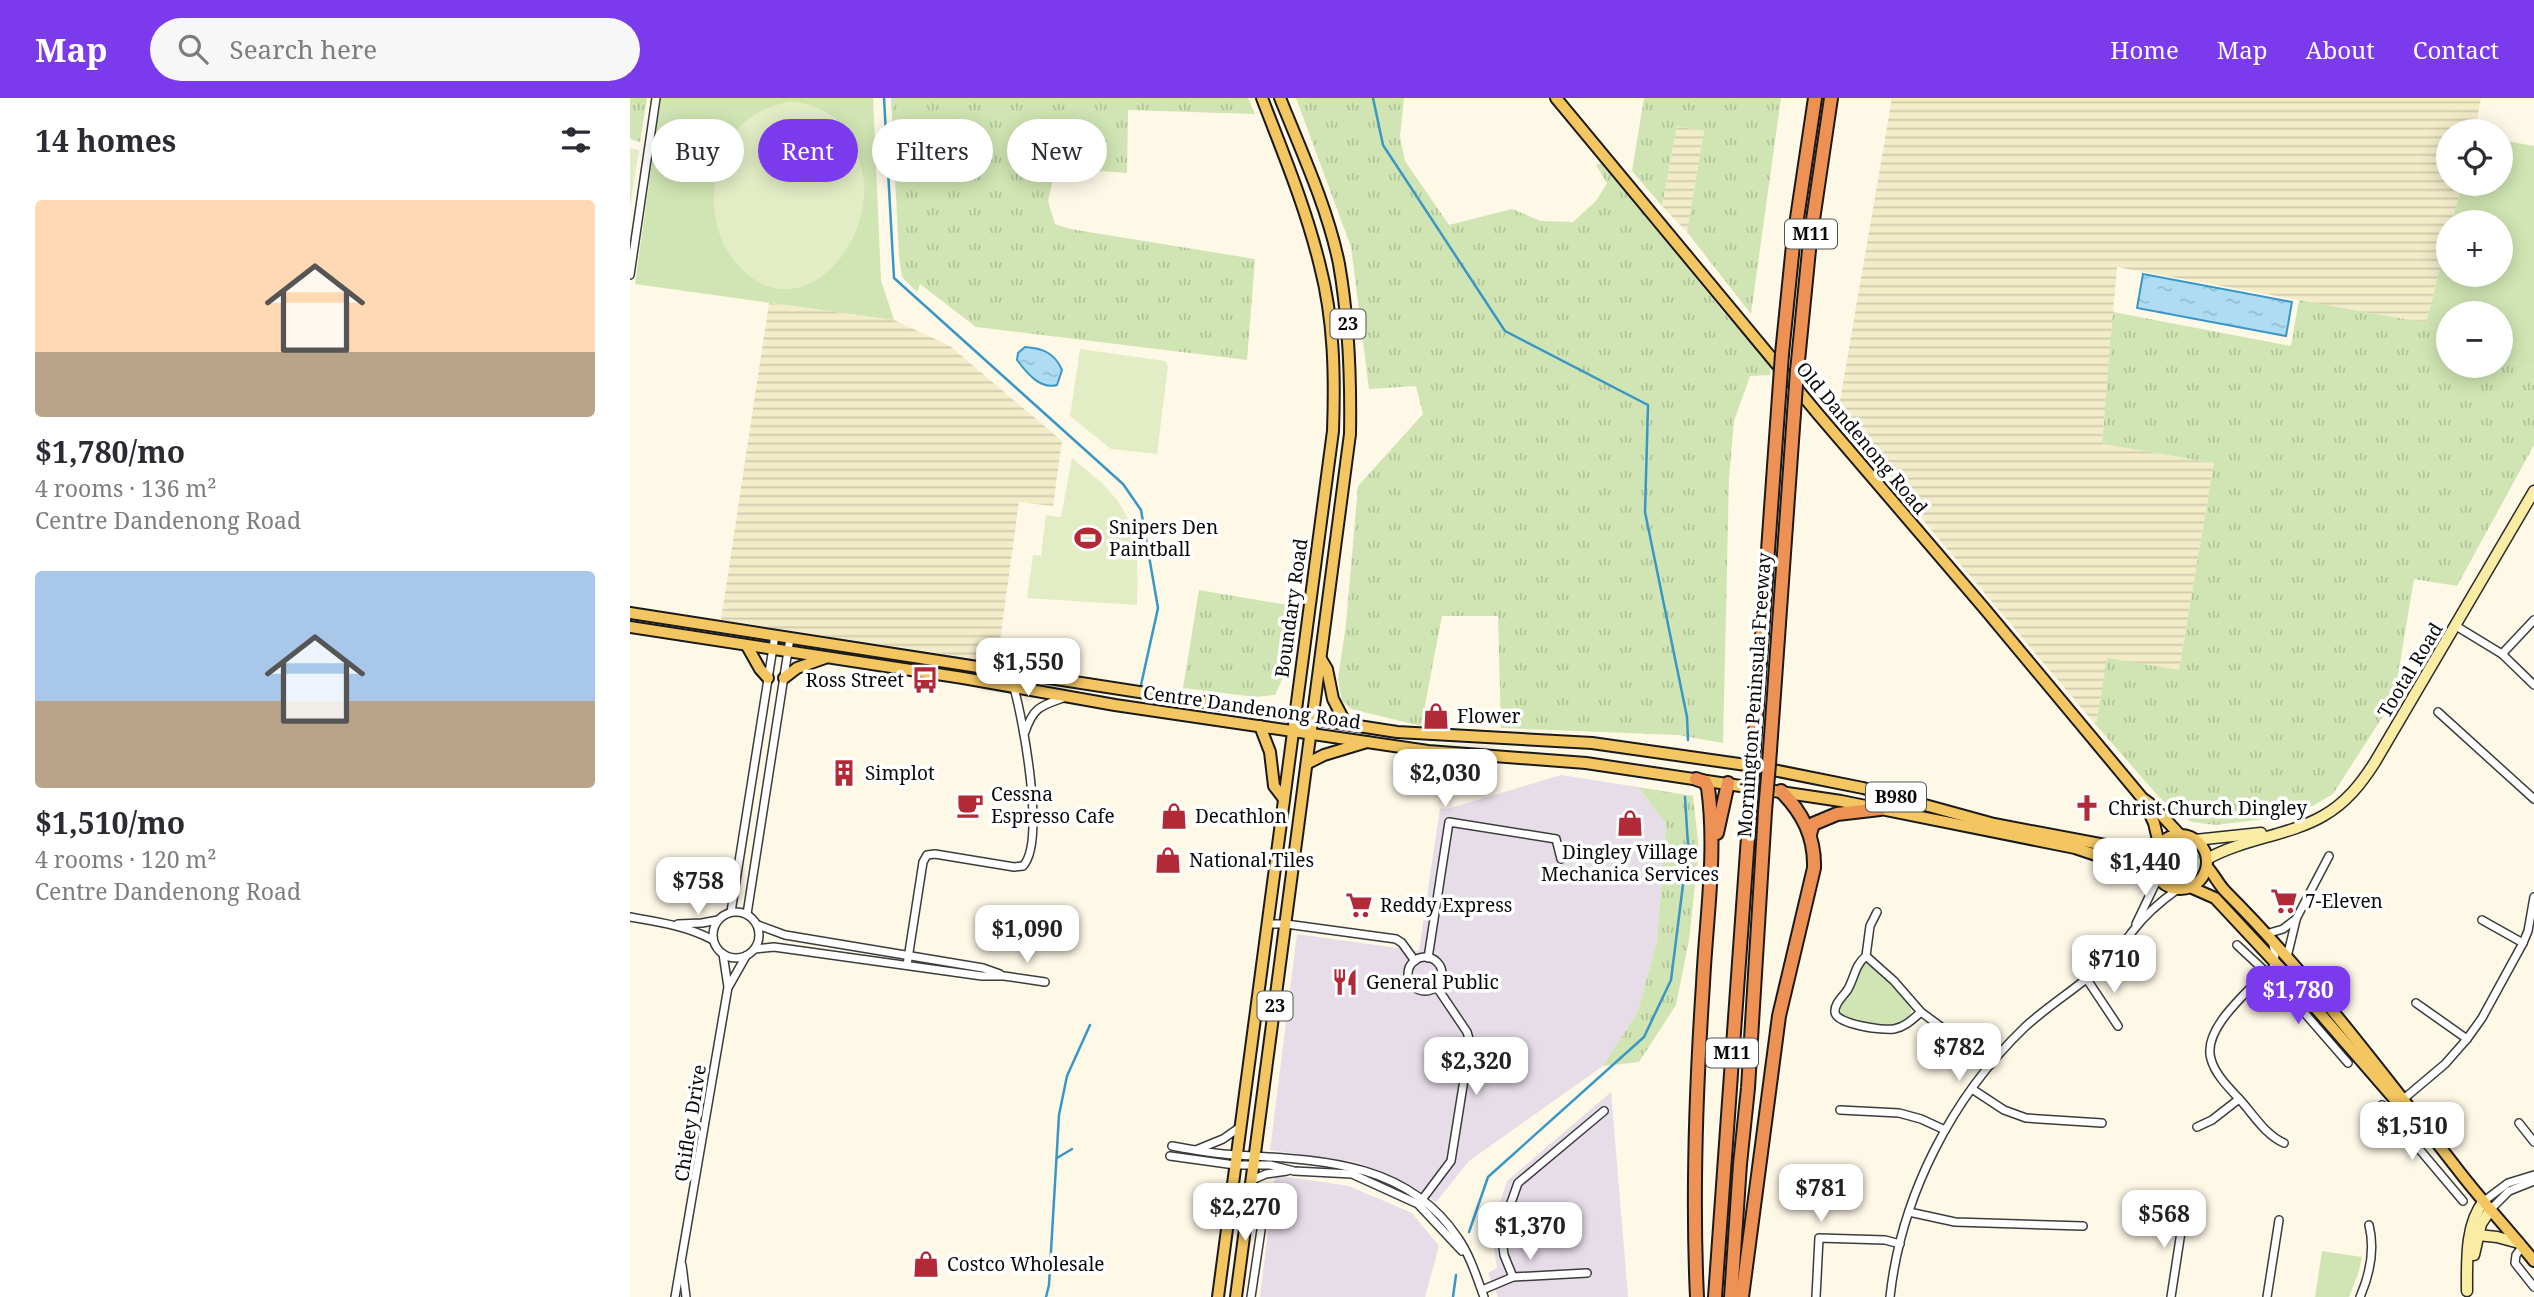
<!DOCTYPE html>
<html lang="en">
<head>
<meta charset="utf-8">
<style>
	body { margin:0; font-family:"Noto Serif",serif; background:#f7f7f7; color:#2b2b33; height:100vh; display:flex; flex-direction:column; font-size:26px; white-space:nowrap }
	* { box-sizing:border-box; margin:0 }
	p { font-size:23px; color:#7c7c81 }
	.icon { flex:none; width:38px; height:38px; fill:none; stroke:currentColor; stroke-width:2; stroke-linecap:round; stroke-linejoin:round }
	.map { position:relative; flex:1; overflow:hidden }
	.side { display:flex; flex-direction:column; background:#fff; width:630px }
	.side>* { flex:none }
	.top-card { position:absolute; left:21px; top:21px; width:665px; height:63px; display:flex; gap:14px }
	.tools { position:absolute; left:1806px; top:21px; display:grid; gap:14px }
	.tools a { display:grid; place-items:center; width:77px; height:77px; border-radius:50%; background:#fff; box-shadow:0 4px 18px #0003; font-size:35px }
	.price { position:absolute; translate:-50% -60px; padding:0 16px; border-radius:14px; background:#fff; color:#222; font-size:23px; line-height:46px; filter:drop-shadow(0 2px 4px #0008) }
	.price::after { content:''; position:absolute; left:50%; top:42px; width:21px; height:16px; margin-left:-10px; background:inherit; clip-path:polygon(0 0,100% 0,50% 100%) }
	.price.active { background:#7c3aed; color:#fff }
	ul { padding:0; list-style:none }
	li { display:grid; align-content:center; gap:14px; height:371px; padding:0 35px }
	li span { display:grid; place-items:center; height:217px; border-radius:7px; color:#555 }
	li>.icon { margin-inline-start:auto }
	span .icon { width:126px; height:126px; fill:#fffc; stroke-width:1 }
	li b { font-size:30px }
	h2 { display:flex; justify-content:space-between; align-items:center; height:84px; padding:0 35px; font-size:30px }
	.tag { padding:0 24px; border-radius:32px; background:#fff; box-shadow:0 4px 18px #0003; font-size:24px; line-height:63px }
	.tag.active { background:#7c3aed; color:#fff }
	header { display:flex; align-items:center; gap:42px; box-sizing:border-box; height:98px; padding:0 35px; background:#7c3aed; color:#fff }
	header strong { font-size:33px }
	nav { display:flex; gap:38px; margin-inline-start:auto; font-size:24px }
	.search { width:490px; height:63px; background:#f7f7f7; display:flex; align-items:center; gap:18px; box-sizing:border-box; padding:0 24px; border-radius:38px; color:#7c7c81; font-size:26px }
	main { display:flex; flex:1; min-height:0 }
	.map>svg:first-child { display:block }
</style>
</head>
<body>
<header>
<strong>Map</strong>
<div class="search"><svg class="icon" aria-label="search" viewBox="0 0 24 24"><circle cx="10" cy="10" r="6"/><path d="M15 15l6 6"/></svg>Search here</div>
<nav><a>Home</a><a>Map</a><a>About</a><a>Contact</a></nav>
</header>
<main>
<section class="side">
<h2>14 homes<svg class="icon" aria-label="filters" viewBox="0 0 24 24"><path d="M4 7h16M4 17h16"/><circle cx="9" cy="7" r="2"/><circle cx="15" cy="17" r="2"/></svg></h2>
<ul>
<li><span style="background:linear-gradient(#ffd9b3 70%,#b9a48a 0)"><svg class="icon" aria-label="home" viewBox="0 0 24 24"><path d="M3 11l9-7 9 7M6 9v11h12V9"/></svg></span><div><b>$1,780/mo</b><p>4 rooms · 136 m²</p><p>Centre Dandenong Road</p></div></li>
<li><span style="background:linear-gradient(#a9c7e8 60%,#b9a48a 0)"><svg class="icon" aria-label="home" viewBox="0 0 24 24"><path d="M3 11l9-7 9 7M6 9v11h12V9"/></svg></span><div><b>$1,510/mo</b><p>4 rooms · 120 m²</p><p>Centre Dandenong Road</p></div></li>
</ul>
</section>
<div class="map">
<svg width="1904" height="1199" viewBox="0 0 1904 1199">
	<defs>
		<pattern id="farmland-rules" width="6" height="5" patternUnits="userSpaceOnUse" patternTransform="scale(1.75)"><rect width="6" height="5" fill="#f2ecc9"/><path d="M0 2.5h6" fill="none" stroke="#cec9ab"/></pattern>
		<pattern id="grass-tufts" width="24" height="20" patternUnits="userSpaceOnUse" patternTransform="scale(1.75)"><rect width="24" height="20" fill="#d0e5b3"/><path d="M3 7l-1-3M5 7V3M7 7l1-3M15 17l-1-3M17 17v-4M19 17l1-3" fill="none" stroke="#b1c399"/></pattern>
		<pattern id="garden-furrows" width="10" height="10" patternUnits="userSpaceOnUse" patternTransform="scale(1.75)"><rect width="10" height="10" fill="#d0e5b3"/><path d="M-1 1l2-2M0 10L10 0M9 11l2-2" fill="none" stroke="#b1c399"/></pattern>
		<pattern id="water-ripples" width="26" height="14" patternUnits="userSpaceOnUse" patternTransform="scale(1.75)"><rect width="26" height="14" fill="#aeddf3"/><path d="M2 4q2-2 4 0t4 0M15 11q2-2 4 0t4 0" fill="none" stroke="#94bccf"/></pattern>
	</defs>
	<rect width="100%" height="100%" fill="#fef8e7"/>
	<g fill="#e7dde9">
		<polygon points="931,677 1008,689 1036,726 1027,843 1008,913 973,968 839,1063 806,1104 780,1087 725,1064 640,1052 667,836 789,853 810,710 817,711"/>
		<polygon points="981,994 998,1199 868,1199 858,1175 867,1170 861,1132 877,1083"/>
		<polygon points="645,1077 719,1088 782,1115 809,1148 795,1199 630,1199"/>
	</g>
	<g fill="url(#farmland-rules)">
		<polygon points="1262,0 1851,0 1845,33 1818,33 1818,86 1832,86 1822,124 1818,124 1818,140 1796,225 1487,169 1472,346 1584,365 1549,572 1477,561 1466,627 1207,320"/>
		<polygon points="1047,28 1074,33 1057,134 1032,108"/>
		<polygon points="139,205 264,222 320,248 432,343 423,408 389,404 367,564 91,522"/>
	</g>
	<g fill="url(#grass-tufts)">
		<polygon points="0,0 17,0 10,44 0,41"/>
		<polygon points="261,0 618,0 625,16 498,12 497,75 443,71 424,77 418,103 425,126 440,131 625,161 617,262 346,229 290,186 287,194 272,179 269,158"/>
		<polygon points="666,0 774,0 770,39 775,63 819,127 882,111 911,123 943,124 966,103 977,85 966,67 972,65 1095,216 1141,265 1140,277 1120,278 1104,323 1099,380 1093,645 1048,637 871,630 868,518 812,518 791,628 721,611 712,603 708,581 716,526 728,388 793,316 786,288 739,291 721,149"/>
		<polygon points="1014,0 1151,0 1121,216 1057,134 1074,33 1047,28 1032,108 1002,73"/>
		<polygon points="1669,202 1796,225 1810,254 1818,255 1818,268 1871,268 1871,264 1904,269 1904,347 1827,488 1784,481 1764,601 1703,696 1672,714 1650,719 1586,727 1562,724 1535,706 1466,627 1477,560 1549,572 1584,365 1472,346 1483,214 1661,248"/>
		<polygon points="569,492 663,508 655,575 645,597 625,599 553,590"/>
		<polygon points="1008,689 1063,698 1069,752 1059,842 1046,907 1009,964 973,968 1008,913 1027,843 1036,726"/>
	</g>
	<g fill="#d0e5b3">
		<polygon points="31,0 243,0 251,182 264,222 5,186"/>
		<polygon points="1871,42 1904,48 1904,269 1871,264 1871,215 1818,215 1818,255 1810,254 1796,225 1818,140 1818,177 1871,177 1871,124 1822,124 1832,86 1871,86"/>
		<path d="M1236,865L1240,866C1254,877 1288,899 1280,920C1250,936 1245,925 1215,922L1208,914L1210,906L1232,866Z"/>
		<polygon points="1692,1153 1732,1159 1729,1173 1719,1199 1685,1199"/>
	</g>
	<circle fill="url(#garden-furrows)" cx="1550" cy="764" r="23"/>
	<g fill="#e2edc5">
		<path d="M160,3C194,8 215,20 227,54C230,64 233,75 234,85C239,162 154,239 98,154C74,117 81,50 117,22C129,12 145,7 160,3Z"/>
		<polygon points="0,50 9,52 0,109"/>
		<polygon points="450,251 535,263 538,268 527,356 481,351 440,318"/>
		<path d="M442,360C457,373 475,386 486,401C510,431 508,471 507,507L397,500L403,457L411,458L416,417L431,419Z"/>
	</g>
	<g fill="url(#water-ripples)" stroke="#3997c6" stroke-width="2">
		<polygon points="1513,176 1662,204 1656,238 1507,210"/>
		<path d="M395,249C412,250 425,255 432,272L427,287C410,292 396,274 387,262L388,255Z"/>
	</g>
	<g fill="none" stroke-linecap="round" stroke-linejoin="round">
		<g stroke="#3997c6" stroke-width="2.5">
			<polyline points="254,0 264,180 493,386 511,412 528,510 511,587"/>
			<polyline points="743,0 753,47 875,233 1018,307 1015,414 1057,619 1058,642"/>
			<polyline points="427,1060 442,1051"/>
			<polyline points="839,1134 858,1079 1014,939 1041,882 1058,747 1055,699"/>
			<polyline points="416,1199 419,1187 429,1017 437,978 460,927"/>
			<polyline points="823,1199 826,1177"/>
		</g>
		<defs>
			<g id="minor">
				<polyline points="0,177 26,0"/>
				<polyline points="1826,528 1872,556 1904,587"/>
				<polyline points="1872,556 1904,522"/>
				<polyline points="1808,614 1904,701"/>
				<path d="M395,634C404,608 411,608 436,599"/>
				<circle cx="106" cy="837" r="23"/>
				<polyline points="101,814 145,537"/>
				<polyline points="117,816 160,540"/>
				<path d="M0,819C29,824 57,828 83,842"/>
				<polyline points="1852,822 1893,845"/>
				<polyline points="48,826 72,825 88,822"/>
				<polyline points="637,826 656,826 766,841 772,845 785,863"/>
				<polyline points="1506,826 1528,780"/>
				<polyline points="128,827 155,837 353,870 370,876"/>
				<polyline points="1636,836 1653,831 1666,821 1699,758"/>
				<path d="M1643,846L1645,857L1643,870L1636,874C1617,895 1572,931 1581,961C1585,977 1601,992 1612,1004C1625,1019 1636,1037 1654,1045"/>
				<polyline points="1607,847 1652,889 1718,965"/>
				<polyline points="125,851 144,849 352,878 374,878 415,884"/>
				<polyline points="1236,858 1240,828 1247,814"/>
				<polyline points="1657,859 1666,822"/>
				<circle cx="795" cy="876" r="17"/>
				<polyline points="798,860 819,724 926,741 931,761"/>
				<path d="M277,867L293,764L297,757L305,756L384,769L393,768C416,744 393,622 384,590"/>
				<polyline points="1456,880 1488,928"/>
				<polyline points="99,888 116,858"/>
				<polyline points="1786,905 1837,941"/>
				<path d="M1291,914C1283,921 1275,929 1264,931C1253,933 1205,926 1205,914C1204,905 1214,898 1218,891C1225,878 1225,867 1236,858L1264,883L1291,914L1361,966"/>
				<polyline points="1342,991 1374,1012 1396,1020 1472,1025"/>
				<polyline points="1770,1004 1815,966 1837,941 1852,920 1893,845 1898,833 1904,799"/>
				<polyline points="1752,1007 1833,1103"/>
				<polyline points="1210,1012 1269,1015 1291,1021 1315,1032"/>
				<polyline points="1889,1025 1904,1044"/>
				<polyline points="1567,1029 1582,1022 1609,1001"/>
				<path d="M542,1048C563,1052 585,1056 606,1057C689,1062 777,1063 828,1140C840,1157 847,1180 854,1199"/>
				<polyline points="566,1052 593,1041 610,1029"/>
				<polyline points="540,1058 605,1067 640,1067 664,1073 722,1076 788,1106 832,1153"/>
				<polyline points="622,1082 636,1076 657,1073"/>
				<polyline points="791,1103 821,1063 840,944 837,934 806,888"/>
				<polyline points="1854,1103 1878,1085 1904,1077"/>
				<polyline points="1861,1111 1879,1093 1904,1083"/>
				<polyline points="1279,1114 1325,1124 1453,1128"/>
				<polyline points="1892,1149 1886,1157 1885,1165 1904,1189"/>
				<polyline points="52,1167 56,1199"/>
				<polyline points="883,1179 874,1157 871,1133 888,1085 974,1013"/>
				<polyline points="852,1192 883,1179 957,1175"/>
				<polyline points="45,1199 98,889 93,856"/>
				<polyline points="621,1199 634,1112 632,1100 622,1085"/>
				<polyline points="1186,1199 1189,1140 1255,1142 1270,1146"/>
				<path d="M1260,1199C1271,1098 1322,999 1395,929C1420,906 1449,889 1474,866C1485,857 1493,846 1502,834C1514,818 1531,803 1548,791"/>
				<polyline points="1541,1199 1555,1108"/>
				<polyline points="1637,1199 1649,1122"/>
				<path d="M1730,1199C1740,1176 1745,1151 1739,1127"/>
			</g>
			<g id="secondary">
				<polyline points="1565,742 1631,735"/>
				<path d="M1577,761C1615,740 1658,738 1693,718C1716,705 1731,686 1745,664L1904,393"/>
				<polyline points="1848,1137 1867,1139 1889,1145"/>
				<polyline points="1844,1157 1851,1126 1861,1111"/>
				<path d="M1837,1193C1837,1164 1835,1126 1854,1103"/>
			</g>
			<g id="primary">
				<polyline points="926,0 1188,316 1354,510 1513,701 1524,725 1529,746"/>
				<polyline points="0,515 767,634 962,645 1123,668 1233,690 1364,726 1507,753 1525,754"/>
				<polyline points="0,529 333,580 485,607 798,653 956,665 1211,703 1445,750 1526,777"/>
				<polyline points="117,548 130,571 138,580"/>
				<polyline points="691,561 697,571 703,601 716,626"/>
				<polyline points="154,580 167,570 195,560"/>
				<polyline points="630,628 640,654 644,688 654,701"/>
				<polyline points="678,665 694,657 737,644"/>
				<polyline points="1515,702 1523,708 1550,737"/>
				<circle cx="1550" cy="764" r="27"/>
				<path d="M1577,769C1584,776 1588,786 1596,794C1680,878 1752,975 1825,1068C1850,1101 1878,1131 1904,1163"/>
				<polyline points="1560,789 1585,800 1655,875 1799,1041"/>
				<path d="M588,1199L703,333C705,277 704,222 690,168C676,110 653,55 632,0"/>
				<path d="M606,1199L720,336C721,279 719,223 709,166C698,111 671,52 650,0"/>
			</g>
			<g id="motorway">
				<polyline points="1152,256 1163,147 1185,0"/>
				<polyline points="1167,273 1180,142 1201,0"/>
				<polyline points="1123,663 1149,298"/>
				<polyline points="1139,666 1164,315"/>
				<path d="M1066,681L1075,684L1078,690C1087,755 1076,821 1073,886C1066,990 1062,1095 1067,1199"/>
				<polyline points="1087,735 1098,685"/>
				<polyline points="1180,736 1183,726 1207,716 1250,711"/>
				<polyline points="1085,1199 1120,711"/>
				<polyline points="1101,1199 1110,1066 1118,990 1135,713"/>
				<path d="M1112,1199L1149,918L1184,770C1185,739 1173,715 1151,693"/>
			</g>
		</defs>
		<use href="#minor" stroke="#3c3c3c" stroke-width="10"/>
		<use href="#secondary" stroke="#2b2b2b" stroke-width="13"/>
		<use href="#primary" stroke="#1a1a1a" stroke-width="14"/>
		<use href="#motorway" stroke="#1a1a1a" stroke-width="16"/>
		<use href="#minor" stroke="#fff" stroke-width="7"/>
		<use href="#secondary" stroke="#fbeca4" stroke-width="10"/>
		<use href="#primary" stroke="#f3c662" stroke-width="10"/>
		<use href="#motorway" stroke="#ee9155" stroke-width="12"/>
		<defs>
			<g id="motorway-bridge">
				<polyline points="1149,298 1152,256"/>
				<polyline points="1164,315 1167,273"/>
				<polyline points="1120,711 1123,663"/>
				<polyline points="1135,713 1139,666"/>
			</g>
		</defs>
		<use href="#motorway-bridge" stroke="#1a1a1a" stroke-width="16" stroke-linecap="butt"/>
		<use href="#motorway-bridge" stroke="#ee9155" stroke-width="12"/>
	</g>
	<defs>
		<symbol id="stadium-bare" viewBox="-9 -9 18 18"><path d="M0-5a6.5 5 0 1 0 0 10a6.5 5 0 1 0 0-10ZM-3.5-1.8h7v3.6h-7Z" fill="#b22938" stroke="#fff" stroke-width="2.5" paint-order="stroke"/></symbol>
		<symbol id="bus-bare" viewBox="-9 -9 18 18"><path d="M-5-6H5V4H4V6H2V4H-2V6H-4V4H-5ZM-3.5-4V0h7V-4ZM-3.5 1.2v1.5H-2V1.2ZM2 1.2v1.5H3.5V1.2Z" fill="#b22938" stroke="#fff" stroke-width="2.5" paint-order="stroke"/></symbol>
		<symbol id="shop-bare" viewBox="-9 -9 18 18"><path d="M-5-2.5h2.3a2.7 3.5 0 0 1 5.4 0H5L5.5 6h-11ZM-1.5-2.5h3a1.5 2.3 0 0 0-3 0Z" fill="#b22938" stroke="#fff" stroke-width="2.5" paint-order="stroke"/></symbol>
		<symbol id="building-bare" viewBox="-9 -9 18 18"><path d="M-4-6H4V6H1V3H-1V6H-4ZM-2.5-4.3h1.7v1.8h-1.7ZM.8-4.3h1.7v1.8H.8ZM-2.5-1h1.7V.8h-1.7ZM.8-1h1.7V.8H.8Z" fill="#b22938" stroke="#fff" stroke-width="2.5" paint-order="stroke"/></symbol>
		<symbol id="cafe-bare" viewBox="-9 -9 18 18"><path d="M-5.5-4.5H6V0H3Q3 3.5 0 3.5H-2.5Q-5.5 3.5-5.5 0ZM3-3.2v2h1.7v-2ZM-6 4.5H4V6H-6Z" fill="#b22938" stroke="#fff" stroke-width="2.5" paint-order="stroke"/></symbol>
		<symbol id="church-bare" viewBox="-9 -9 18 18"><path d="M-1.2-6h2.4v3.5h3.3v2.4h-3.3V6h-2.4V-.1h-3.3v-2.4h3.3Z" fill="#b22938" stroke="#fff" stroke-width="2.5" paint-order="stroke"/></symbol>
		<symbol id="supermarket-bare" viewBox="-9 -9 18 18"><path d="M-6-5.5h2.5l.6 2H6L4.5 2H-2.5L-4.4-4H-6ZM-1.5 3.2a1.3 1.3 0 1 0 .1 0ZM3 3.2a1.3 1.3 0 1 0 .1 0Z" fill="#b22938" stroke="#fff" stroke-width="2.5" paint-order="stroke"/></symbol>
		<symbol id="restaurant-bare" viewBox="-9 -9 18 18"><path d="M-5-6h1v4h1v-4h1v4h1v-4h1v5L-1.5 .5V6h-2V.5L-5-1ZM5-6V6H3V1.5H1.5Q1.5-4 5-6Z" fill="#b22938" stroke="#fff" stroke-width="2.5" paint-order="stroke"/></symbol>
	</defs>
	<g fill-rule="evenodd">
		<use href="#stadium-bare" x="439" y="421" width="38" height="38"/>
		<use href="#bus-bare" x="276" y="563" width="38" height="38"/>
		<use href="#shop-bare" x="787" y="599" width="38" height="38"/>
		<use href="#building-bare" x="195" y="656" width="38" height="38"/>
		<use href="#cafe-bare" x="321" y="688" width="38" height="38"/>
		<use href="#church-bare" x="1438" y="691" width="38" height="38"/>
		<use href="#shop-bare" x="525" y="699" width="38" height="38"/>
		<use href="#shop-bare" x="981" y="706" width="38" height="38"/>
		<use href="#shop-bare" x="519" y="743" width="38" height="38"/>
		<use href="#supermarket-bare" x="1635" y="784" width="38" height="38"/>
		<use href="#supermarket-bare" x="710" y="788" width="38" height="38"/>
		<use href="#restaurant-bare" x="696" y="865" width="38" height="38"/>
		<use href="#shop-bare" x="277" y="1147" width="38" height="38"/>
	</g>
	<g text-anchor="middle" stroke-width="7" stroke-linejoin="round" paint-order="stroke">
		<g fill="#fff" stroke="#535353" stroke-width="2">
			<rect x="1155" y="121.5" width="52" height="29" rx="5"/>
			<rect x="700.5" y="211.5" width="35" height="29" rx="5"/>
			<rect x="1236" y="684.5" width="60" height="29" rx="5"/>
			<rect x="627.5" y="893.5" width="35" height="29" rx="5"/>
			<rect x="1076" y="940.5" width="52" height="29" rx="5"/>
		</g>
		<g font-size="18" font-weight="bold" fill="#090909">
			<text x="1181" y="142">M11</text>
			<text x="718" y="232">23</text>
			<text x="1266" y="705">B980</text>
			<text x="645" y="914">23</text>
			<text x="1102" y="961">M11</text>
		</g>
		<g font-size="19" fill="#090909" stroke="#fff">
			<text transform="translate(1232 340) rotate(50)" y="7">Old Dandenong Road</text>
			<text transform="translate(661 510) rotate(-82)" y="7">Boundary Road</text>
			<text transform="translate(1780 572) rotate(-59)" y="7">Tootal Road</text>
			<text transform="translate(1124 597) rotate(-86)" y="7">Mornington Peninsula Freeway</text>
			<text transform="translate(622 609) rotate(8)" y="7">Centre Dandenong Road</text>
			<text transform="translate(60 1025) rotate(-81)" y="7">Chifley Drive</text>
		</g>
		<g font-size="19" fill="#090909" stroke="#fff" text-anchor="start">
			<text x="479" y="436">Snipers Den<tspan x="479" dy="22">Paintball</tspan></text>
			<text x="274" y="589" text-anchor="end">Ross Street</text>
			<text x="827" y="625">Flower</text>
			<text x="235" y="682">Simplot</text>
			<text x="361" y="703">Cessna<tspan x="361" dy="22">Espresso Cafe</tspan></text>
			<text x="1478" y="717">Christ Church Dingley</text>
			<text x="565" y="725">Decathlon</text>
			<text x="1000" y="761" text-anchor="middle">Dingley Village<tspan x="1000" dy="22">Mechanica Services</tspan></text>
			<text x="559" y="769">National Tiles</text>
			<text x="1675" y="810">7-Eleven</text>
			<text x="750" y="814">Reddy Express</text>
			<text x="736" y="891">General Public</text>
			<text x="317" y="1173">Costco Wholesale</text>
		</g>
	</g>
</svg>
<div class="tools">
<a><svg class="icon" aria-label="locate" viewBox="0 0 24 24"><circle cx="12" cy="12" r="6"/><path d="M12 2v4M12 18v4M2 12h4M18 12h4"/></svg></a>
<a>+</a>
<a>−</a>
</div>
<b class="price" style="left:398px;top:600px">$1,550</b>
<b class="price" style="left:815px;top:711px">$2,030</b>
<b class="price" style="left:1515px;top:800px">$1,440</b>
<b class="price" style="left:68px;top:819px">$758</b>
<b class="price" style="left:397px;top:867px">$1,090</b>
<b class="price" style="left:1484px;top:897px">$710</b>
<b class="price active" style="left:1668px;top:928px">$1,780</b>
<b class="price" style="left:1329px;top:985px">$782</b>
<b class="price" style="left:846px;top:999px">$2,320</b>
<b class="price" style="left:1782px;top:1064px">$1,510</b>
<b class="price" style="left:1191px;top:1126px">$781</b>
<b class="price" style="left:615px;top:1145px">$2,270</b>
<b class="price" style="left:1534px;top:1152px">$568</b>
<b class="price" style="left:900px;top:1164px">$1,370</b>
<div class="top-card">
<a class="tag">Buy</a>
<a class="tag active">Rent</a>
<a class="tag">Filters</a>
<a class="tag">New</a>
</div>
</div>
</main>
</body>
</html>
